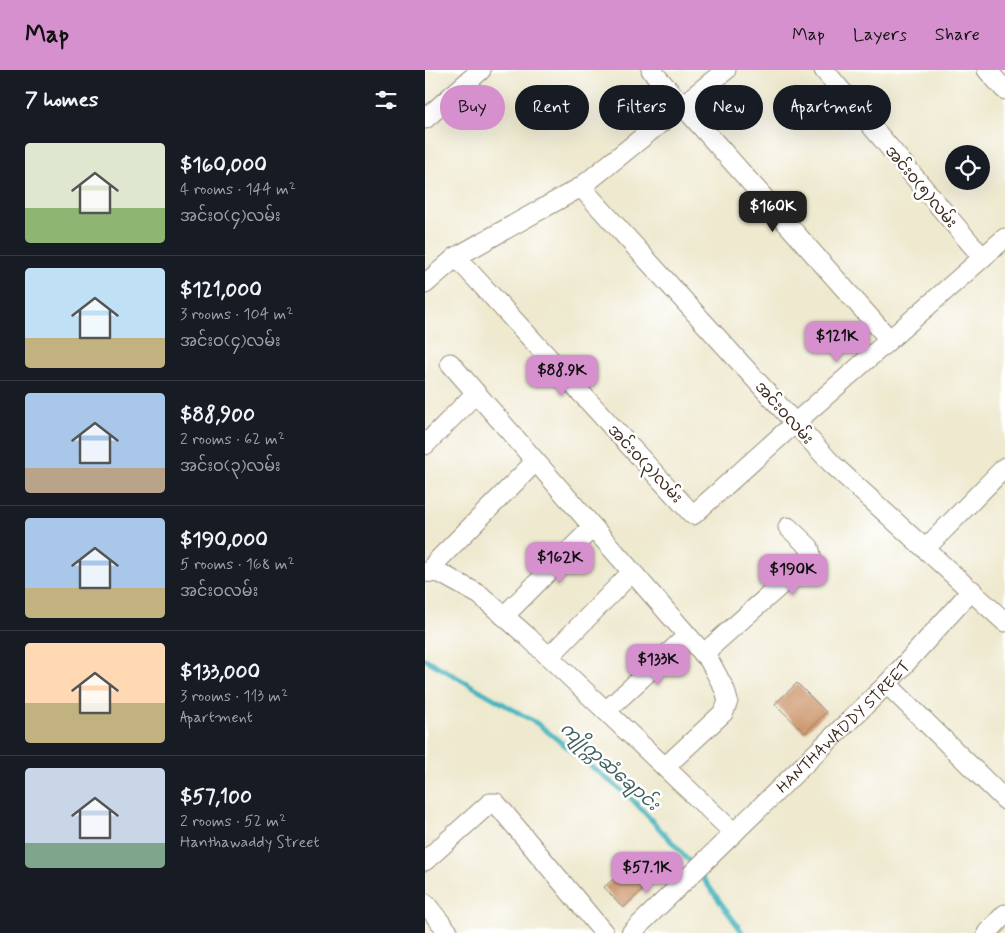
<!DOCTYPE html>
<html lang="en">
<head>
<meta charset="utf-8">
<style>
	body { margin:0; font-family:Mynerve,"Noto Sans Myanmar",sans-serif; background:#242831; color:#f1f3f6; height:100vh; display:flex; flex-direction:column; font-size:19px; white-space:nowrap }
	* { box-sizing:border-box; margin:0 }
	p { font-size:16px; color:#9ea1a6 }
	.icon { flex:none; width:28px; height:28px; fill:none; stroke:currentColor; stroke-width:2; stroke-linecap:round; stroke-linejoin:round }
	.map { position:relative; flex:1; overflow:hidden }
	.side { display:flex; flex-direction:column; background:#171b24; width:425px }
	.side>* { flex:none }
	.banner { position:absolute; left:15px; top:15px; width:475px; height:45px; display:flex; gap:10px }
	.fabs { position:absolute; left:520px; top:75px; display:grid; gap:10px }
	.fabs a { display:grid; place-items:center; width:45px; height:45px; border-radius:50%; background:#171b24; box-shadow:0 5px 20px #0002; font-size:25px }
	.price { position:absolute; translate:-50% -42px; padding:0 11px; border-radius:10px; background:#d690ce; color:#111; font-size:16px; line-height:32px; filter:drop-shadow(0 1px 2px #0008) }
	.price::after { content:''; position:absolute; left:50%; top:30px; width:15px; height:11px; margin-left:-8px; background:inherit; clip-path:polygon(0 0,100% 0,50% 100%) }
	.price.active { background:#222; color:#fff }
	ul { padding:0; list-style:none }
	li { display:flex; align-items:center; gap:15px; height:125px; padding:0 25px }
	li+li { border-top:1px solid #363941 }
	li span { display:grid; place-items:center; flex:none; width:140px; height:100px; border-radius:5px; color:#555 }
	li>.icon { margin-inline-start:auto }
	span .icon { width:60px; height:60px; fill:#fffc; stroke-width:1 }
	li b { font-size:21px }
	h2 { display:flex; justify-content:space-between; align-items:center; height:60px; padding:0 25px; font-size:21px }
	.chip { padding:0 18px; border-radius:22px; background:#171b24; box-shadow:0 5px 20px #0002; font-size:18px; line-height:45px }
	.chip.active { background:#d690ce; color:#111 }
	header { display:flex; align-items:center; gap:30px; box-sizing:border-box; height:70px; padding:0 25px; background:#d690ce; color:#111 }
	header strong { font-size:24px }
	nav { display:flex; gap:28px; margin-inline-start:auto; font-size:18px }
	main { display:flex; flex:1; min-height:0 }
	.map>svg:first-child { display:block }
</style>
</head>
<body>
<header>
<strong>Map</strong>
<nav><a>Map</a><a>Layers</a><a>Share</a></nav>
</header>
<main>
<section class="side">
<h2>7 homes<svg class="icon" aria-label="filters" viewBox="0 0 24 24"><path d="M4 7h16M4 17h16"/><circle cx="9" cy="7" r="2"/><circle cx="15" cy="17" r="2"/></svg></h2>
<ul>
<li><span style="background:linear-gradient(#dfe7d0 65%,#8fb573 0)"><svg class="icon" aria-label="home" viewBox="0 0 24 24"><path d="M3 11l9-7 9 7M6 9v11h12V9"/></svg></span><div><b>$160,000</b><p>4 rooms · 144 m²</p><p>အင်းဝ(၄)လမ်း</p></div></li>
<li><span style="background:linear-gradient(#bfe0f5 70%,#c2b280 0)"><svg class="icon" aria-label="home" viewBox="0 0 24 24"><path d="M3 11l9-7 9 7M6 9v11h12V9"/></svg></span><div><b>$121,000</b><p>3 rooms · 104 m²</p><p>အင်းဝ(၄)လမ်း</p></div></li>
<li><span style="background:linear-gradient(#a9c7e8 75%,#b9a48a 0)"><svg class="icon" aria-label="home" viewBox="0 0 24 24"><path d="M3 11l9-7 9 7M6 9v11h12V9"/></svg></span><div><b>$88,900</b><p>2 rooms · 62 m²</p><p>အင်းဝ(၃)လမ်း</p></div></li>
<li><span style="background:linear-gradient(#a9c7e8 70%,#c2b280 0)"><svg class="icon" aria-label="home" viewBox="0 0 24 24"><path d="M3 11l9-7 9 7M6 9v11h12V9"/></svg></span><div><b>$190,000</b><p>5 rooms · 168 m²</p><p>အင်းဝလမ်း</p></div></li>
<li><span style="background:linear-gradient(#ffd9b3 60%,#c2b280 0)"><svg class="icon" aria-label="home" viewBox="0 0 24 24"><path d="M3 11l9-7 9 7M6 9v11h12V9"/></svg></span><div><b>$133,000</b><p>3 rooms · 113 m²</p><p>Apartment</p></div></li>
<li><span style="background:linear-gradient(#c9d6e8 75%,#7fa58c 0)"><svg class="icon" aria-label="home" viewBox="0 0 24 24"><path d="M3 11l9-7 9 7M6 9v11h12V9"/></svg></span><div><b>$57,100</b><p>2 rooms · 52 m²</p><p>Hanthawaddy Street</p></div></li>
</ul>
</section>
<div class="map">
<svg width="580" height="863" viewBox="0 0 580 863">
	<rect width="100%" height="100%" fill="#fff"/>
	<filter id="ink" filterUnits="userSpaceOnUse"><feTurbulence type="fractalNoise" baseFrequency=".02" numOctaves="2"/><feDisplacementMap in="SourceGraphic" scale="10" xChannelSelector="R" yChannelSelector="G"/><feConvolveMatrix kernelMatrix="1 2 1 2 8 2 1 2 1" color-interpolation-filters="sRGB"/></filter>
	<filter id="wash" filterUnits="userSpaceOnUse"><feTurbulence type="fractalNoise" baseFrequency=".0096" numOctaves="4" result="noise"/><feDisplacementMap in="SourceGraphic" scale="20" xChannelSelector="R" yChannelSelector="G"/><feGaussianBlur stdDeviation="1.12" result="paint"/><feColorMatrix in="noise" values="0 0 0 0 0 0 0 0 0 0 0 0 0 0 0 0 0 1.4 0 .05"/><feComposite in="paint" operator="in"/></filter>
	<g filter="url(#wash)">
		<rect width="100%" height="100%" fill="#eee9cf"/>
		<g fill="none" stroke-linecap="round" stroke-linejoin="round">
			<g stroke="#45b4be" stroke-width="5">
				<polyline points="0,589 113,654 206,728 269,796"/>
				<polyline points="274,803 318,863"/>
			</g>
		</g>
		<g id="blocks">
			<g fill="#cd986e">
				<polygon points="372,613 401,642 380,663 350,634"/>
				<polygon points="203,796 222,816 198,838 179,817"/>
			</g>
		</g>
	</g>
	<g filter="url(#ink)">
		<use href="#blocks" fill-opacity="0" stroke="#948a76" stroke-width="1"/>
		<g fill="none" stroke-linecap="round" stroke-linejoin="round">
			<defs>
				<g id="minor">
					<polyline points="226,0 464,269"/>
					<polyline points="399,0 557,187"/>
					<polyline points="562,0 580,20"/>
					<polyline points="0,49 56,0"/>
					<polyline points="156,117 406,393 580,552"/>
					<polyline points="31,187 268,445 370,353 580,168"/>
					<polyline points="0,214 31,187 156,117 301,0"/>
					<polyline points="25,293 284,590 300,620 303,631 299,642 240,697"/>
					<polyline points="0,375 51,323"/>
					<polyline points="501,478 580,397"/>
					<polyline points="10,493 110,392"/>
					<polyline points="0,502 15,503 55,525 103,567 309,763"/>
					<polyline points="79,546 167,458"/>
					<polyline points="278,584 384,490 386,484 384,477 363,457"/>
					<polyline points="124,587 206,503"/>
					<polyline points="462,614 580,730"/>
					<polyline points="181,641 262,566"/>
					<polyline points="0,791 65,733 71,733 179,863"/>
					<polyline points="0,833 24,863"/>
					<path id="s1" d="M206,863L462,614L547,520"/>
					<polyline points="562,863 580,844"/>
				</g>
			</defs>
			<use href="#minor" stroke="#948a76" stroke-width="21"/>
			<use href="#minor" stroke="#fff" stroke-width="19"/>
		</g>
	</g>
	<g text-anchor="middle" stroke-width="5" stroke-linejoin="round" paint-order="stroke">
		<g font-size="16" fill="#3b2a1e" stroke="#fff">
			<text transform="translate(497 116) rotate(50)" y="6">အင်းဝ(၅)လမ်း</text>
			<text transform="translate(360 342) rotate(48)" y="6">အင်းဝလမ်း</text>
			<text transform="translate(221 393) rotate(47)" y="6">အင်းဝ(၃)လမ်း</text>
			<text dy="6" stroke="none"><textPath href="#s1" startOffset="296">HANTHAWADDY STREET</textPath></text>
		</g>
		<g font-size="18" font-style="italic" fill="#3f615e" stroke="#fff">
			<text transform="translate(185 696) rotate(41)" y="6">ကျိုက္ကဆံချောင်း</text>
		</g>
	</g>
</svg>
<div class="fabs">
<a><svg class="icon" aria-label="locate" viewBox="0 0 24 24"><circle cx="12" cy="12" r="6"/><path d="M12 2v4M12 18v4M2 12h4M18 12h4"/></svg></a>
</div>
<b class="price active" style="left:348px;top:163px">$160K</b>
<b class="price" style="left:412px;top:293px">$121K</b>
<b class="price" style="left:137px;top:327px">$88.9K</b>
<b class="price" style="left:135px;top:514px">$162K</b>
<b class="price" style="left:368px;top:526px">$190K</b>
<b class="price" style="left:233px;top:616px">$133K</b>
<b class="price" style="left:222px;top:824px">$57.1K</b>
<div class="banner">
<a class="chip active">Buy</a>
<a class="chip">Rent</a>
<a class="chip">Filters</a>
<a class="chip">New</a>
<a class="chip">Apartment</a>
</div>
</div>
</main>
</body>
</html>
